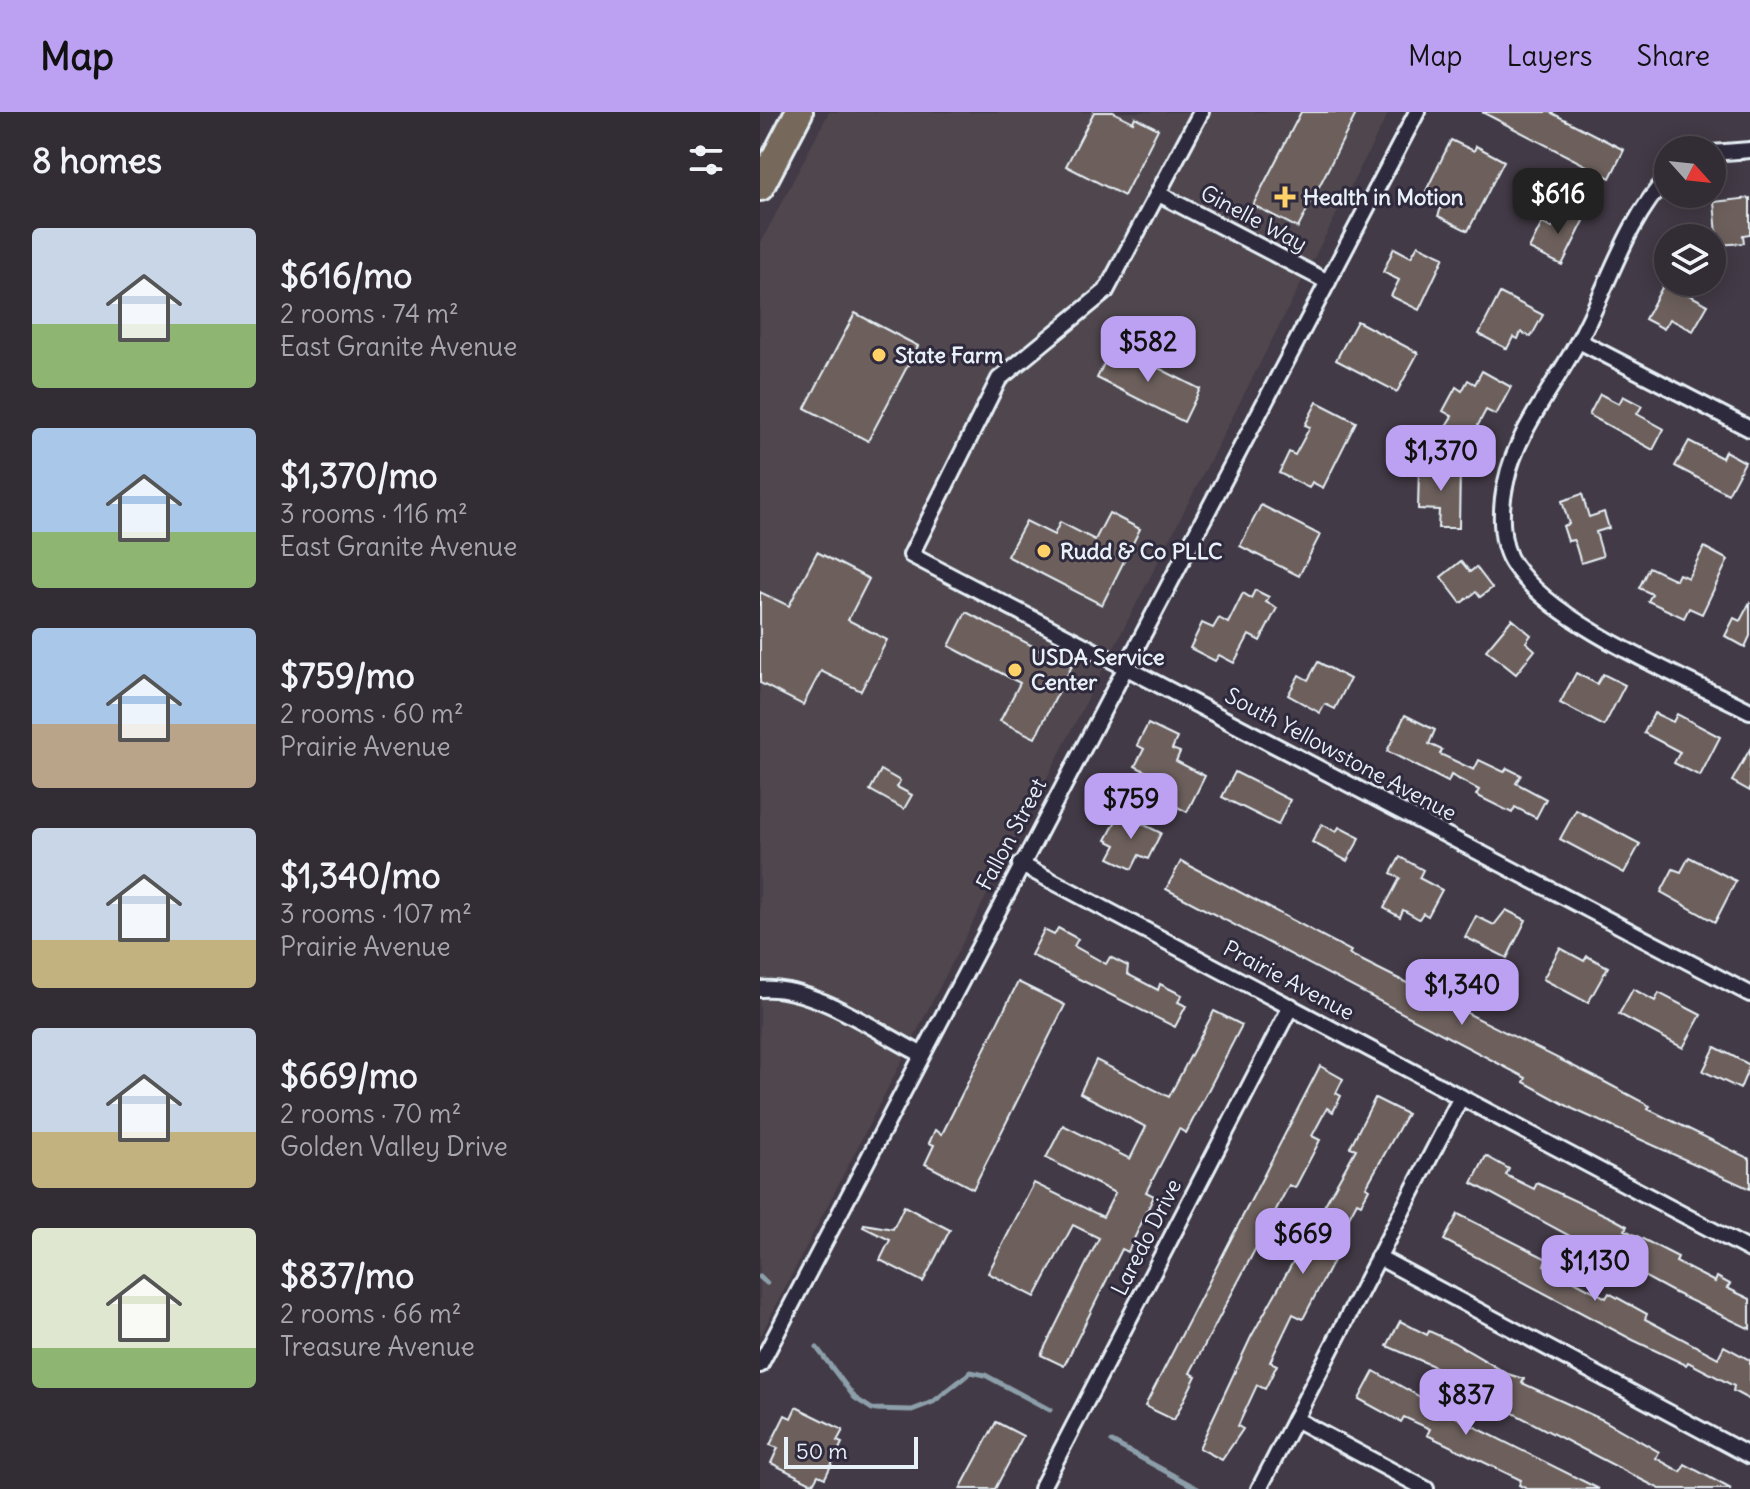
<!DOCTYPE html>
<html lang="en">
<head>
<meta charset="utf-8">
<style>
	body { margin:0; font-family:Delius,sans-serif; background:#3d3840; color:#f1f3f6; height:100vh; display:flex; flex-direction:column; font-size:30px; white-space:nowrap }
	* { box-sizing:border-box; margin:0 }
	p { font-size:26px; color:#a8a7ac }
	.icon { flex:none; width:44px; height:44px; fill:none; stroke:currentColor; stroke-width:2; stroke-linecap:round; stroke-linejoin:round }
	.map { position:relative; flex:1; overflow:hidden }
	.side { display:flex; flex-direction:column; background:#322c34; width:760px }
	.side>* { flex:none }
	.needle { width:52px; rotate:117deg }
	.fabs { position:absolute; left:894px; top:24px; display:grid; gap:16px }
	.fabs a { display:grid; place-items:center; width:72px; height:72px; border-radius:50%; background:#322c34; box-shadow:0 4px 20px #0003,0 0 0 2px #4d484f; font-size:40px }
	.scale { position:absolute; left:24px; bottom:20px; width:134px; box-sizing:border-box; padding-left:8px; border:4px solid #e8f1f8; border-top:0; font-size:22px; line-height:28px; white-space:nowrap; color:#e8f1f8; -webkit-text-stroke:6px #2f2a3d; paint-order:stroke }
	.price { position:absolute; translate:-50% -68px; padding:0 18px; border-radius:16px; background:#bca0f2; color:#111; font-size:26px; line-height:52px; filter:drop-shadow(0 2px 4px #0008) }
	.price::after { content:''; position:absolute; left:50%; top:48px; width:24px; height:18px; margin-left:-12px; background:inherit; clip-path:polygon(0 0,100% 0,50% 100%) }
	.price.on { background:#222; color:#fff }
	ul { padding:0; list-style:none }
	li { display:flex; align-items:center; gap:24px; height:200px; padding:0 32px }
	li span { display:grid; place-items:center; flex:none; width:224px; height:160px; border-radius:8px; color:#555 }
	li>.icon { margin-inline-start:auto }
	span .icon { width:96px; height:96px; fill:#fffc; stroke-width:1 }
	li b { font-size:34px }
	h2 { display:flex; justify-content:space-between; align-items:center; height:96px; padding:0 32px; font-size:34px }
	header { display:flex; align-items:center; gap:48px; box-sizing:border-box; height:112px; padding:0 40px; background:#bca0f2; color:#111 }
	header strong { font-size:38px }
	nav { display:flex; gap:44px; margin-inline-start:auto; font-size:28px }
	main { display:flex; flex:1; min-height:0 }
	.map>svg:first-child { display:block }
</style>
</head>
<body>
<header>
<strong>Map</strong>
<nav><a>Map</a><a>Layers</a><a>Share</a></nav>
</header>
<main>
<section class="side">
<h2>8 homes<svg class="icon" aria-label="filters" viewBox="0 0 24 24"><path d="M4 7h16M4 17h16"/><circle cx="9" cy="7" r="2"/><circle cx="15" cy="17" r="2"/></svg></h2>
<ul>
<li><span style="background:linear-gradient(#c9d6e8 60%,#8fb573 0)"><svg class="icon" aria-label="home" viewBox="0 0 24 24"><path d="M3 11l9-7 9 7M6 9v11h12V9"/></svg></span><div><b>$616/mo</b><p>2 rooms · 74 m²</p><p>East Granite Avenue</p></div></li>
<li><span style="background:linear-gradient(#a9c7e8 65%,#8fb573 0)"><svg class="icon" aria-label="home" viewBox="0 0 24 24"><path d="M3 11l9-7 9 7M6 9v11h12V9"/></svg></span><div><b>$1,370/mo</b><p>3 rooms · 116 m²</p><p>East Granite Avenue</p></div></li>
<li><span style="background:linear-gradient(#a9c7e8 60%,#b9a48a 0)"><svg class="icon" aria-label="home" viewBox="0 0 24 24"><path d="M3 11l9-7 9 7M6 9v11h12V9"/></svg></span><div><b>$759/mo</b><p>2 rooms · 60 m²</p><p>Prairie Avenue</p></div></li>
<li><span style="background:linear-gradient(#c9d6e8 70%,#c2b280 0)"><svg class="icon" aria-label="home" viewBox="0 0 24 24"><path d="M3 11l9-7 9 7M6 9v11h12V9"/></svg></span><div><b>$1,340/mo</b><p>3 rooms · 107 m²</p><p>Prairie Avenue</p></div></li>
<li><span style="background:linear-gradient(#c9d6e8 65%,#c2b280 0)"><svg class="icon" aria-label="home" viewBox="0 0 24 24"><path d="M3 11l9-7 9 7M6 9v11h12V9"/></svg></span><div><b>$669/mo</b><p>2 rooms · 70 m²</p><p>Golden Valley Drive</p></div></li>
<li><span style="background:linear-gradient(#dfe7d0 75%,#8fb573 0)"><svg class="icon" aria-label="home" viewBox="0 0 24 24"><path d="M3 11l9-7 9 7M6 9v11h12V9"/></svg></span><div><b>$837/mo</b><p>2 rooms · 66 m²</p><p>Treasure Avenue</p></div></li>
</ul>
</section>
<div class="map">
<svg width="990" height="1377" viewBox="0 0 990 1377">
	<rect width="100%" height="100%" fill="#423a46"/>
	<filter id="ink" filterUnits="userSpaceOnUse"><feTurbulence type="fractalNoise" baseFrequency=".0125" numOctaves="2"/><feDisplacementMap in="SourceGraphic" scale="16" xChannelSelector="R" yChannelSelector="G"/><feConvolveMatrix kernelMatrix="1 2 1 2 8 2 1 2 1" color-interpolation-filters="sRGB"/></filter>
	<g filter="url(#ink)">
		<polygon fill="#4f464d" points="69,0 629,0 0,1225 0,132"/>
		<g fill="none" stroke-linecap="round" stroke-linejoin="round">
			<g stroke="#8c9faa" stroke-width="5">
				<polyline points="0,1165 7,1171"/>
				<polyline points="57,1236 95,1286 112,1297 152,1298 173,1290 211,1260 225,1263 290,1298"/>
				<polyline points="352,1330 438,1377"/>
			</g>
		</g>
		<g fill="#6d615c" stroke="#e8f1f8" stroke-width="2">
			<polygon points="334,0 353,0 373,10 375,5 398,17 364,84 306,54"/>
			<polygon points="541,0 597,0 538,116 493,93"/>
			<polygon points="722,0 790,0 864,38 850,66"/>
			<polygon points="691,28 714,39 716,34 744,49 708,119 678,104 681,96 662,87"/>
			<polygon points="990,86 990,122 983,123 984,131 958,133 954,90"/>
			<polygon points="803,94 826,105 802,153 769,137 782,111 792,116"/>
			<polygon points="658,133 684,145 659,198 631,184 639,168 623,160 634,136 651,145"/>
			<polygon points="905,170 948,193 933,219 910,207 904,217 885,207"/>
			<polygon points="740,181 783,203 771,225 761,220 758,227 753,225 747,237 719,222"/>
			<polygon points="95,201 158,234 108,329 45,296"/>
			<polygon points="597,209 658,241 637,280 576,248"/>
			<polygon points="353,233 440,277 424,310 337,266"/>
			<polygon points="722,259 751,275 736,303 726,298 709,330 684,317 692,304 683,299 696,275 702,279 708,268 715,272"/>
			<polygon points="840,282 859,292 863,284 882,294 877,302 904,317 893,338 829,303"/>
			<polygon points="557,290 596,310 563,376 552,370 549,376 519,361 529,340 535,343 550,315 545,313"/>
			<polygon points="929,329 962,346 965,339 985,350 968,382 915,354"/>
			<polygon points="659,354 700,355 699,416 678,416 679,398 658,397"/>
			<polygon points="822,382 829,405 844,400 849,416 836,420 843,444 821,451 814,428 808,429 803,414 809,412 802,389"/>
			<polygon points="501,393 560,423 539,464 480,434"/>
			<polygon points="349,401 380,417 342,493 247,444 266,409 294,423 300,410 335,428"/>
			<polygon points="944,435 968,448 942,502 929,496 924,506 888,489 892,482 879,476 889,455 916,468 919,462 928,466"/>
			<polygon points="57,440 109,467 88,508 127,528 101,579 61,559 43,593 0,571 0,480 29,494"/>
			<polygon points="701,449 710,460 716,455 732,476 720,485 716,480 701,491 681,465"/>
			<polygon points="495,478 509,485 506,490 517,496 500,529 489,523 474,551 459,543 455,549 430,536 442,511 453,516 459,506 468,511 483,481 491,486"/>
			<polygon points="990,490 990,524 985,535 965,524 974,506 980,509"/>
			<polygon points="206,500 312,554 275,626 240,609 260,571 189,534"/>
			<polygon points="752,507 771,523 766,530 775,538 756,562 726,538"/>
			<polygon points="558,550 590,567 575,597 565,592 560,601 528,583 539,563 548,568"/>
			<polygon points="816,561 837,572 843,562 865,573 844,614 800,591"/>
			<polygon points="894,601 913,610 917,602 960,625 940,664 914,651 920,640 884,621"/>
			<polygon points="645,603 675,618 669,632 682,638 680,642 714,658 719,648 744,660 747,656 761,663 756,671 786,687 776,706 755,695 752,701 716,683 719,678 691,663 688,670 627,639"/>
			<polygon points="388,612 417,626 412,637 420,640 416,649 445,664 427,700 394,683 402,668 375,654 384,637 377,633"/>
			<polygon points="990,637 990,679 972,669"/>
			<polygon points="121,658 140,669 137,675 152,683 144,697 110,678"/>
			<polygon points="475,660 530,688 518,713 462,685"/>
			<polygon points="816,698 880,732 864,761 800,727"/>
			<polygon points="360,701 401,721 388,747 379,743 372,757 349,746 356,733 346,728"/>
			<polygon points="562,712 576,720 579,715 600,726 587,749 552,730"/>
			<polygon points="640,745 663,758 659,766 682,778 668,804 663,801 659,807 643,798 640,805 624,796 640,766 631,761"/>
			<polygon points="929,745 976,769 955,810 901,780 913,757 921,760"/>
			<polygon points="421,749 591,839 589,842 841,968 890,994 888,997 990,1047 990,1077 813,997 764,970 766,966 406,777"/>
			<polygon points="746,798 766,808 747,846 705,825 716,804 734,813"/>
			<polygon points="298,816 318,827 314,834 346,852 350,845 368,854 367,862 398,878 400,872 422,883 418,890 426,894 415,915 271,843 284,818 294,823"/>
			<polygon points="800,836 824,849 827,844 848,855 828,891 783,867"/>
			<polygon points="258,870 305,893 213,1077 165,1052 174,1033 169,1031 175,1018 182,1022"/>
			<polygon points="873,877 895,889 899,881 941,903 923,936 859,902"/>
			<polygon points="454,899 482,913 426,1021 419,1017 386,1080 394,1084 368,1140 362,1137 304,1254 281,1243 339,1126 313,1113 275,1185 228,1161 274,1071 343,1105 355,1081 286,1046 303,1013 370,1047 386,1015 320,981 336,948 409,985"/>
			<polygon points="955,935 990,953 980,977 943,959"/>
			<polygon points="560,954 583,967 576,981 581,984 573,1000 567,996 552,1024 560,1028 535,1076 529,1073 430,1261 436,1264 414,1308 385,1294"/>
			<polygon points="615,986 647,1002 606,1075 609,1077 601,1092 597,1090 567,1146 573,1149 543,1207 533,1202 510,1250 517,1253 505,1277 497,1273 478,1314 483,1317 462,1348 439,1336 491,1225 596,1037 590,1035"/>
			<polygon points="726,1044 749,1057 746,1063 774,1077 777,1071 854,1107 867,1114 865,1118 918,1145 916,1150 955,1170 957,1165 970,1172 967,1176 990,1187 990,1217 915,1181 712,1071"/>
			<polygon points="144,1094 190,1118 163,1170 120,1148 130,1128 103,1115 104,1112 133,1117"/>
			<polygon points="698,1102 787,1147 784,1153 846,1186 849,1181 887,1202 885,1207 958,1246 964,1234 990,1248 990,1288 973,1279 974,1274 928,1250 926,1253 873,1228 684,1128"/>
			<polygon points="640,1209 667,1223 669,1219 693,1230 748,1262 764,1267 762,1271 843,1308 899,1340 896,1346 921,1360 925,1352 971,1377 900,1377 884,1369 734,1291 735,1288 671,1253 627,1234"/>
			<polygon points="614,1259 705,1310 839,1377 767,1377 759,1373 761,1368 667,1323 670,1317 644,1305 641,1310 599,1287"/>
			<polygon points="36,1295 83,1318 77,1329 82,1331 65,1366 58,1363 53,1372 11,1351 18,1336 10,1333 25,1303 31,1306"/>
			<polygon points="236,1310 263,1324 235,1377 200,1377"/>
		</g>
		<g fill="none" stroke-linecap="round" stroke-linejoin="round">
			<defs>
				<g id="street">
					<polyline points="441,0 346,179 239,267 151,443 990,882"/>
					<polyline points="952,41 990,38"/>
					<path d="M908,65C862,114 848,179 815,235C792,277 755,323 746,370C740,395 739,432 754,453C796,515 922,564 990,599"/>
					<polyline points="399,82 568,170"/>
					<polyline points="819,229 990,317"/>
					<polyline points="260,752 990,1138"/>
					<path d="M0,877C51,872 116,919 161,942"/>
					<polyline points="618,1145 990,1344"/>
					<polyline points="0,1253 657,0"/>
					<polyline points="535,1307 666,1377"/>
					<polyline points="281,1377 531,894"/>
					<polyline points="499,1377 701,985"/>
				</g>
				<polyline id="highway" points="0,75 39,0"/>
			</defs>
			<use href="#street" stroke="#e8f1f8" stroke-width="20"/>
			<use href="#highway" stroke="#e8f1f8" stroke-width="32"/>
			<use href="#street" stroke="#2f2a3d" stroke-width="14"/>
			<use href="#highway" stroke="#76695c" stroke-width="26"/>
		</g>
	</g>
	<g fill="#ffd166" stroke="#2f2a3d" stroke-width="3">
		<path d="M521 73h8v8h8v8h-8v8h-8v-8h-8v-8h8z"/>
		<circle cx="119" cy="243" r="8"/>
		<circle cx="284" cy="439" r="8"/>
		<circle cx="255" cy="558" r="8"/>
	</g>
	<g text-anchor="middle" stroke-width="6" stroke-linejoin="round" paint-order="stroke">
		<g font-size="22" font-weight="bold" fill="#e8f1f8" stroke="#2f2a3d" text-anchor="start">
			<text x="543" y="93">Health in Motion</text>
			<text x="135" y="251">State Farm</text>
			<text x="300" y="447">Rudd &amp; Co PLLC</text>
			<text x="271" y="553">USDA Service<tspan x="271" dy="25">Center</tspan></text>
		</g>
		<g font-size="22" fill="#e8f1f8" stroke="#2f2a3d">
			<text transform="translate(494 106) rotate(28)" y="8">Ginelle Way</text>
			<text transform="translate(581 642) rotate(28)" y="8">South Yellowstone Avenue</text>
			<text transform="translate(251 722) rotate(-62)" y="8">Fallon Street</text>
			<text transform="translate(529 868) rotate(28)" y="8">Prairie Avenue</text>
			<text transform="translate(386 1125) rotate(-63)" y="8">Laredo Drive</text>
		</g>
	</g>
</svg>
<div class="fabs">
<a><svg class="needle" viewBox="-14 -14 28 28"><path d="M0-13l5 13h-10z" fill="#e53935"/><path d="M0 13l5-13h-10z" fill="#a8a7ac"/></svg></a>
<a><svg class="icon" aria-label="layers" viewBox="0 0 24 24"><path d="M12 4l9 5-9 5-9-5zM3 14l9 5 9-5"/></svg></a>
</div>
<div class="scale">50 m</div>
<b class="price on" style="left:798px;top:124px">$616</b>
<b class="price" style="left:388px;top:272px">$582</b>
<b class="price" style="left:681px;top:381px">$1,370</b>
<b class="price" style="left:371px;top:729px">$759</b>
<b class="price" style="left:702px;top:915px">$1,340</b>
<b class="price" style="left:543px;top:1164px">$669</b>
<b class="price" style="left:835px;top:1191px">$1,130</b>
<b class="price" style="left:706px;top:1325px">$837</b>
</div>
</main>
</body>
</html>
